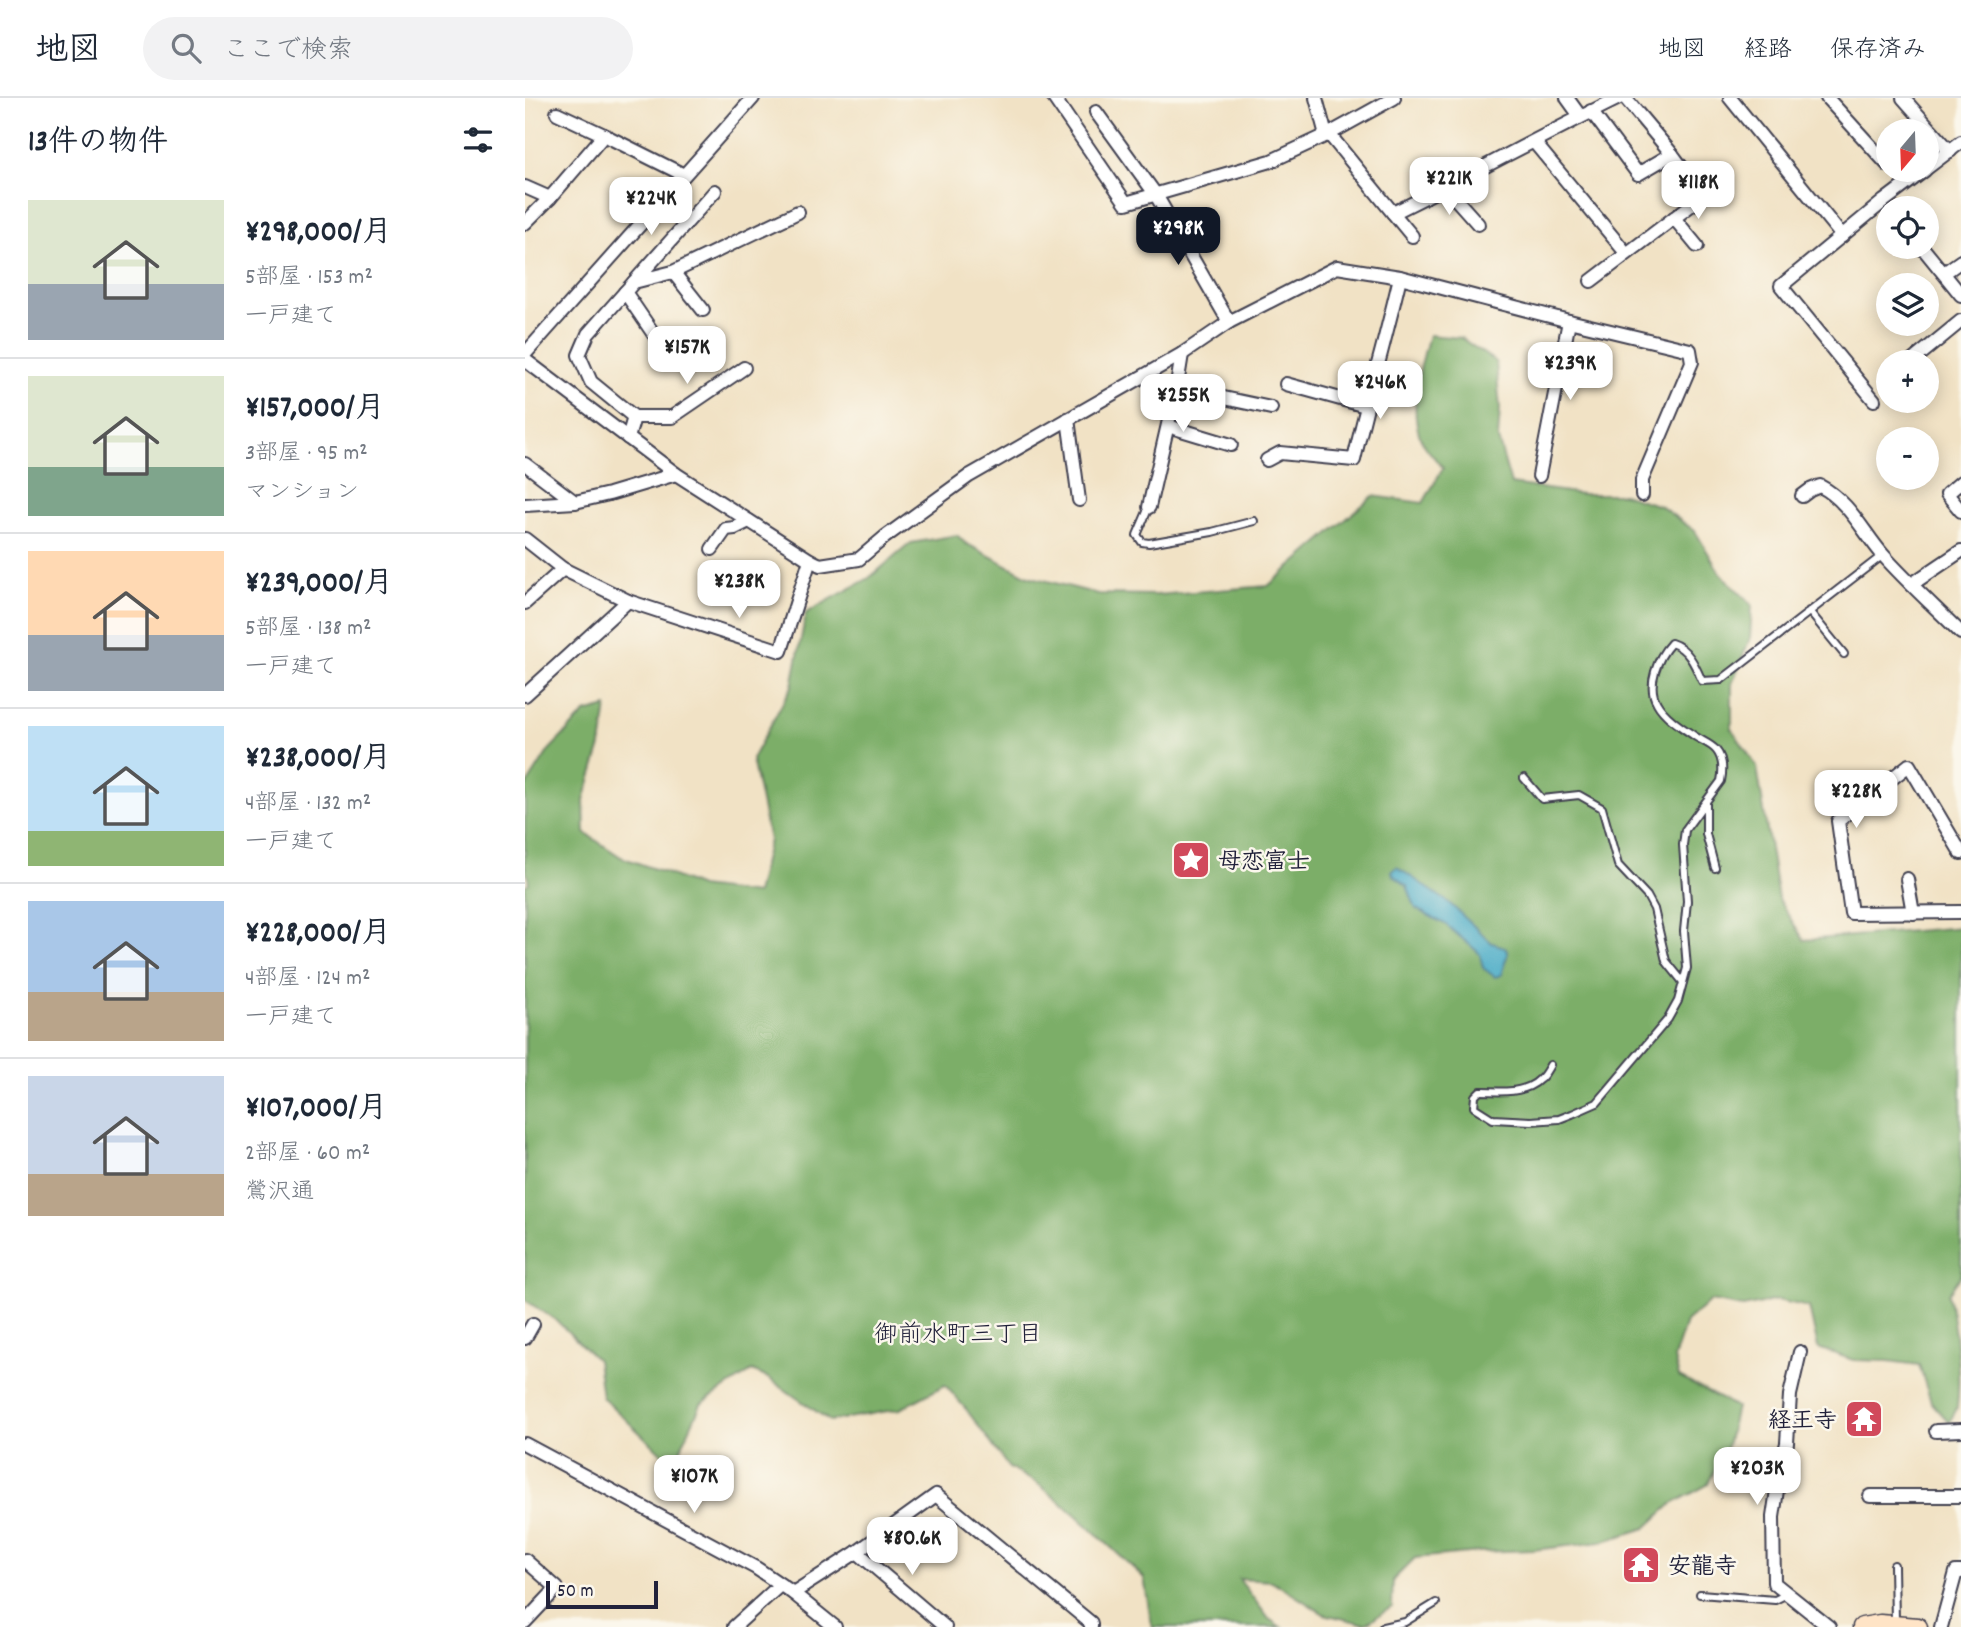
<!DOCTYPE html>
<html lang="ja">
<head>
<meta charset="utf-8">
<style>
	body { margin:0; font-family:Dekko,"Klee One",sans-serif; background:#f2f2f3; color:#1f2937; height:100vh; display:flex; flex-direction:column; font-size:26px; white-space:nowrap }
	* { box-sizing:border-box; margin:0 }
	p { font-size:23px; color:#747a83 }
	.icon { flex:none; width:38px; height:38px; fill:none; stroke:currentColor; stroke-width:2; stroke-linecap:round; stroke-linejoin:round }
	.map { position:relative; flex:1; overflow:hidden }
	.details { display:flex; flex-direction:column; background:#fff; width:525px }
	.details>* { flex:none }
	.needle { width:46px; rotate:199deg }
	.tools { position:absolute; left:1351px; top:21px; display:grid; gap:14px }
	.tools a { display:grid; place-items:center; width:63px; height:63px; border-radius:50%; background:#fff; box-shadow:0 4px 18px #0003; font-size:35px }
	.scale { position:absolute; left:21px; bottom:18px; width:112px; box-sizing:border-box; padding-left:7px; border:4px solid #22223b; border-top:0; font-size:19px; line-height:24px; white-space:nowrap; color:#22223b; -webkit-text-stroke:5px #fbf7ec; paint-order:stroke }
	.price { position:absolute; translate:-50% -60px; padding:0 16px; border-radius:14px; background:#fff; color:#222; font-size:23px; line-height:46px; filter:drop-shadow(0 2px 4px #0008) }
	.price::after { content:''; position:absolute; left:50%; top:42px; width:21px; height:16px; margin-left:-10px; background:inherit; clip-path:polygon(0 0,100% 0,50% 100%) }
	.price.current { background:#111827; color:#fff }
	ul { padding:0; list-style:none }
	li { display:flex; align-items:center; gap:21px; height:175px; padding:0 28px }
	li+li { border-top:2px solid #e0e1e3 }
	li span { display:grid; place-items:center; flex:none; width:196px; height:140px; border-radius:0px; color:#555 }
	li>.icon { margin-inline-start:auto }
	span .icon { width:84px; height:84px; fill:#fffc; stroke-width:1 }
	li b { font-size:30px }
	h2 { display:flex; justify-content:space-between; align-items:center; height:84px; padding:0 28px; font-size:30px }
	header { display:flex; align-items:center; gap:42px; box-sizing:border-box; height:98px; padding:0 35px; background:#fff; border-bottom:2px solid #e0e1e3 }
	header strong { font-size:33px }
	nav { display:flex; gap:38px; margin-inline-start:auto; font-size:24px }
	.search { width:490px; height:63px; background:#f2f2f3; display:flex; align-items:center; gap:18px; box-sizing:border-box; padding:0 24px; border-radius:38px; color:#747a83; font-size:26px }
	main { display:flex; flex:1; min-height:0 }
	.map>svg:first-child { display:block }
</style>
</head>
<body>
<header>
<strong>地図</strong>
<div class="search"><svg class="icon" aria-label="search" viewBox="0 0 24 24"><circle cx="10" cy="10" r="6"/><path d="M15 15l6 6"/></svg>ここで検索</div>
<nav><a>地図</a><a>経路</a><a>保存済み</a></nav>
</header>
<main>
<section class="details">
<h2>13件の物件<svg class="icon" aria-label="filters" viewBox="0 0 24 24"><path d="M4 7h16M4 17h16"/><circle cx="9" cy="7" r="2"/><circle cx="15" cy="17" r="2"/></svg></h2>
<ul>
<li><span style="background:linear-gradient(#dfe7d0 60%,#9aa5b1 0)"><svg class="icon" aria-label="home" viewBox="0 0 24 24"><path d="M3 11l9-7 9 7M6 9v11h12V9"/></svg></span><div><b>¥298,000/月</b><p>5部屋 · 153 m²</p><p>一戸建て</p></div></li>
<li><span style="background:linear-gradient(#dfe7d0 65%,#7fa58c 0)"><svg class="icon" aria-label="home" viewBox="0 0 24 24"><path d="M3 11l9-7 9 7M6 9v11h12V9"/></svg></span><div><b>¥157,000/月</b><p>3部屋 · 95 m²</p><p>マンション</p></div></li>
<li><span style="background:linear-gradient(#ffd9b3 60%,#9aa5b1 0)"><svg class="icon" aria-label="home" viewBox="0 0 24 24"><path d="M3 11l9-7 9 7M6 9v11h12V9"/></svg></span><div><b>¥239,000/月</b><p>5部屋 · 138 m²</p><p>一戸建て</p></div></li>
<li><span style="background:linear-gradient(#bfe0f5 75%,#8fb573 0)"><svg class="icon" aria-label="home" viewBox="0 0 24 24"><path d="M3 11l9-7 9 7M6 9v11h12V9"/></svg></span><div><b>¥238,000/月</b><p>4部屋 · 132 m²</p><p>一戸建て</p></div></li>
<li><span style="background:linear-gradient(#a9c7e8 65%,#b9a48a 0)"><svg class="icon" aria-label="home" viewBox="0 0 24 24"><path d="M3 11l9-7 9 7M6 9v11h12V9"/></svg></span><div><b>¥228,000/月</b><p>4部屋 · 124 m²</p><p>一戸建て</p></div></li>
<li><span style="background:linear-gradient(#c9d6e8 70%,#b9a48a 0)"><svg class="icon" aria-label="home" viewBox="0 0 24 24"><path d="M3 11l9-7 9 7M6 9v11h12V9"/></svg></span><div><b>¥107,000/月</b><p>2部屋 · 60 m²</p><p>鶯沢通</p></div></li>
</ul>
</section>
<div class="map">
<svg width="1436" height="1529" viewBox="0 0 1436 1529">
	<rect width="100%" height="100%" fill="#fbf7ec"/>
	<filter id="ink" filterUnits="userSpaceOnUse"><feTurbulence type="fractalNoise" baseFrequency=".0143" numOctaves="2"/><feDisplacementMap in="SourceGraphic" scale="14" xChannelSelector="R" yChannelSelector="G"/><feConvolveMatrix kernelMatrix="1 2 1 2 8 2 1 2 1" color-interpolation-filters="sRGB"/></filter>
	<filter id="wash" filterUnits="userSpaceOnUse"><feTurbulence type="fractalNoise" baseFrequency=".00686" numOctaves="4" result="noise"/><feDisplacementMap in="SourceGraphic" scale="28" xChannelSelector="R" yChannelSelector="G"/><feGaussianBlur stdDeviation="1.57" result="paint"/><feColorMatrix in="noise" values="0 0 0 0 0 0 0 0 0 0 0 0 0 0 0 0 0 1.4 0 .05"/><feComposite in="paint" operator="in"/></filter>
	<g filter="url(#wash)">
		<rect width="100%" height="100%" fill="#f1e2c5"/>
		<path fill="#7cae68" stroke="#4f6852" stroke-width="2" d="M904,237L936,240L971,264L975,311L973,341L986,386L1057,396H1098L1135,408L1170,433L1195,475L1227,507L1225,540L1207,586V631L1232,669L1253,801L1279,842L1436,829V1178L1423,1196C1430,1230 1436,1275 1432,1309C1431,1314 1427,1319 1424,1324L1406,1304L1394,1267L1363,1263L1328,1262L1293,1250L1284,1209L1252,1202L1218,1209L1185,1203L1161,1224L1149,1260L1154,1279L1211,1309L1202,1348L1182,1387L1147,1406L1121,1430L1076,1444L1008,1452L954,1454L890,1460L868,1482L867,1509L840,1526L799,1516L747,1483L714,1481L744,1521L756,1529H627L619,1480L551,1417L512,1385L484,1370L441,1311L420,1287L375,1311L305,1323L243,1280L227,1273L176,1306L153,1357L152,1370L77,1299L72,1262L32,1223L0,1202V788L4,785L0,766V690L24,652L60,615L82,609L76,648L59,702L60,735L96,759L141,775L175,789L231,796L244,742L227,661L267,588L281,515L344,480L386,445L432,437L440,445L503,478L573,496L631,497L743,488L848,398L898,405L918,370C911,361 899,350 895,339C884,306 895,269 904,237Z"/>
		<polygon fill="#46aac6" stroke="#346680" stroke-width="2" points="872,769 923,804 967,845 980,849 983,855 976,877 970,879 958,870 955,857 953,854 920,826 891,811 882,788 868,777 867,773"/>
	</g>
	<g filter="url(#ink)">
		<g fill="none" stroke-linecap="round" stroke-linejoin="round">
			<defs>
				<g id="lane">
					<polyline points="624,409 612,437 617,444 624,445 687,434 729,423"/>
					<polyline points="1284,513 1319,556"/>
					<polyline points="999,680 1017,701 1054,697 1077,710 1093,767 1122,798 1129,811 1141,863 1158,884"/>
					<polyline points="1181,704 1181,736 1190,770"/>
					<path d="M1025,967C1022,972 1019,978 1015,981C1000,996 974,994 955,993L950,998L949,1009L968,1021L1006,1023L1034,1021L1047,1016L1072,1005L1143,921L1153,903L1162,870L1159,833L1162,803L1158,747L1160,732L1196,683C1198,673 1198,660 1191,652C1186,646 1175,642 1168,637C1156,629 1139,618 1132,605C1121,587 1133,559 1146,545C1163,550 1170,567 1177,583L1196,582L1358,457"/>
					<polyline points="1369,1467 1370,1524"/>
					<polyline points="1175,1496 1250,1502 1262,1496"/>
					<polyline points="858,1529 880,1524 911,1505"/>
				</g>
				<g id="street">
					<polyline points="529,0 601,105 746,63 804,36 869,0"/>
					<polyline points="791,0 801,37"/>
					<polyline points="1042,0 1055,18"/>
					<polyline points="1205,0 1317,138"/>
					<polyline points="1302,0 1363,67"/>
					<polyline points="1378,0 1425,53"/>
					<polyline points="1066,13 1113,76 1147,56"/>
					<polyline points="571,14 631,97 704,224"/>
					<polyline points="32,15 79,37 159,77"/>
					<path d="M804,36L868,115C944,78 1018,37 1094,0"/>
					<polyline points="1009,44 1101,155"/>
					<polyline points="1402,70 1436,44"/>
					<polyline points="0,89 25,100"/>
					<polyline points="921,90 953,126"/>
					<polyline points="868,115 887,138"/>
					<polyline points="1149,120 1172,148"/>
					<polyline points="0,125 25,100 79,37"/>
					<polyline points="1397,149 1436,197"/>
					<polyline points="148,174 178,212"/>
					<polyline points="1419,175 1436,163"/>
					<polyline points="1066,183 1178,98 1147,56 1100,0"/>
					<polyline points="109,184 190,93"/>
					<polyline points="100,194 145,260"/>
					<polyline points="0,256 228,0"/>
					<polyline points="0,262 151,376 285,462 295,467 334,461 360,439 444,378 657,256 704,224 812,169 875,179 1044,223 1165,252 1167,264 1117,382 1117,397"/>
					<polyline points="1386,264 1436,223"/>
					<polyline points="761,286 841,308"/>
					<polyline points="652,287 699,300 746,310"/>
					<polyline points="1349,302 1256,188 1359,103 1400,72"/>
					<polyline points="109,319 147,319 219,270"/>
					<polyline points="543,321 554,402"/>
					<polyline points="643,328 706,347"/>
					<polyline points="103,340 109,319 66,284 54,257 63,236 109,184 148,174 273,114"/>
					<path d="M742,362L755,355L829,362C843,300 861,240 875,179"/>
					<polyline points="0,366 50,404"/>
					<polyline points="1014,378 1044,223"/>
					<polyline points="1436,384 1422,396 1436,413"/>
					<path d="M1277,398L1285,392L1295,388C1324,403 1338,434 1358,457C1382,484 1410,509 1436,535"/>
					<polyline points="0,407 50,404 84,396 151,376"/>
					<polyline points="624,409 652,287 657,256"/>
					<polyline points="0,441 38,471 103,503 256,553 285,462"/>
					<polyline points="187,451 201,431 210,430 224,423"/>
					<polyline points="1387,486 1436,453"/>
					<polyline points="0,505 38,471"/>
					<polyline points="0,597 103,503"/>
					<polyline points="1436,755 1384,667 1313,723 1326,815 1436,814"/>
					<polyline points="1382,781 1388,815"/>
					<polyline points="0,1240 8,1226"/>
					<polyline points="1275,1254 1265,1297 1262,1345 1255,1372 1248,1419 1249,1485 1304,1529"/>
					<polyline points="1411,1333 1436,1332"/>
					<polyline points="0,1346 231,1470 268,1495 310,1529"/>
					<polyline points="1345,1398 1436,1398"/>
					<polyline points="332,1454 420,1529"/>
					<polyline points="0,1462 32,1490 0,1524"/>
					<polyline points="268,1495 332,1454 411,1397 566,1525 566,1529"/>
					<polyline points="209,1529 255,1487"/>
					<polyline points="1416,1529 1431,1474 1436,1474"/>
				</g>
				<polyline id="secondary" points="1337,1529 1355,1526 1393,1529"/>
			</defs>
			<use href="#lane" stroke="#413f50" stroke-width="10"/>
			<use href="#street" stroke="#413f50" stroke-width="16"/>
			<use href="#secondary" stroke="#413f50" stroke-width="21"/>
			<use href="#lane" stroke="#fff" stroke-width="6"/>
			<use href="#street" stroke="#fff" stroke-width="12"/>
			<use href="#secondary" stroke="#ffe4c6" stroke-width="18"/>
		</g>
	</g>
	<defs>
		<symbol id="sight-square" viewBox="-11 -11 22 22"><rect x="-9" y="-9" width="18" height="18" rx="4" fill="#d1495b" stroke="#fbf7ec"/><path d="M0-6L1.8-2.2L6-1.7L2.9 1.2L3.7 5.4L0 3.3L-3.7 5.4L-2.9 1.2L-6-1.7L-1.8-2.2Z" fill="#fff"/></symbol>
		<symbol id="temple-square" viewBox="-11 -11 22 22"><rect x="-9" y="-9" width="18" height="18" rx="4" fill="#d1495b" stroke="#fbf7ec"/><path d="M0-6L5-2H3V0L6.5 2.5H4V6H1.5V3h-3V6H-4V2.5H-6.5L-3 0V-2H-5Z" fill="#fff"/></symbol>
	</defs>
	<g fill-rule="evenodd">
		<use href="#sight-square" x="644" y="740" width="44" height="44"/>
		<use href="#temple-square" x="1317" y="1299" width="44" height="44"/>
		<use href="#temple-square" x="1094" y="1445" width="44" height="44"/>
	</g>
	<g text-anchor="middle" stroke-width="5" stroke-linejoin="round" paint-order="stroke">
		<g font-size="23" font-weight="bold" fill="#22223b" stroke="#fbf7ec" text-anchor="start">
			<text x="693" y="770">母恋富士</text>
			<text x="1312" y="1329" text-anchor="end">経王寺</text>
			<text x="1143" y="1475">安龍寺</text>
		</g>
		<g font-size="24" fill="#22223b" stroke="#fbf7ec">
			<text x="433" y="1243">御前水町三丁目</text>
		</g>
	</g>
</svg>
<div class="tools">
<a><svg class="needle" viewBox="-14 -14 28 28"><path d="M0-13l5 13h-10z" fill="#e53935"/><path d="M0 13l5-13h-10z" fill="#747a83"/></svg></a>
<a><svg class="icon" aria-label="locate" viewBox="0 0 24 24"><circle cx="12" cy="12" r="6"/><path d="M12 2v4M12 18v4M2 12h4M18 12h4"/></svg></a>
<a><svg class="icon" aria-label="layers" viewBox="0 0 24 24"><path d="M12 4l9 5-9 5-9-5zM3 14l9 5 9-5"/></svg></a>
<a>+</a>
<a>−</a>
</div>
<div class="scale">50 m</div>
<b class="price" style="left:924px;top:119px">¥221K</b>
<b class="price" style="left:1173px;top:123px">¥118K</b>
<b class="price" style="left:126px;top:139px">¥224K</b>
<b class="price current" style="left:653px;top:169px">¥298K</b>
<b class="price" style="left:162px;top:288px">¥157K</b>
<b class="price" style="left:1045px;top:304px">¥239K</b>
<b class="price" style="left:855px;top:323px">¥246K</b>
<b class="price" style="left:658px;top:336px">¥255K</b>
<b class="price" style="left:214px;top:522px">¥238K</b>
<b class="price" style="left:1331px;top:732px">¥228K</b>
<b class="price" style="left:1232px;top:1409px">¥203K</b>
<b class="price" style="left:169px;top:1417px">¥107K</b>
<b class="price" style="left:387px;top:1479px">¥80.6K</b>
</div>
</main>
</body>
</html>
